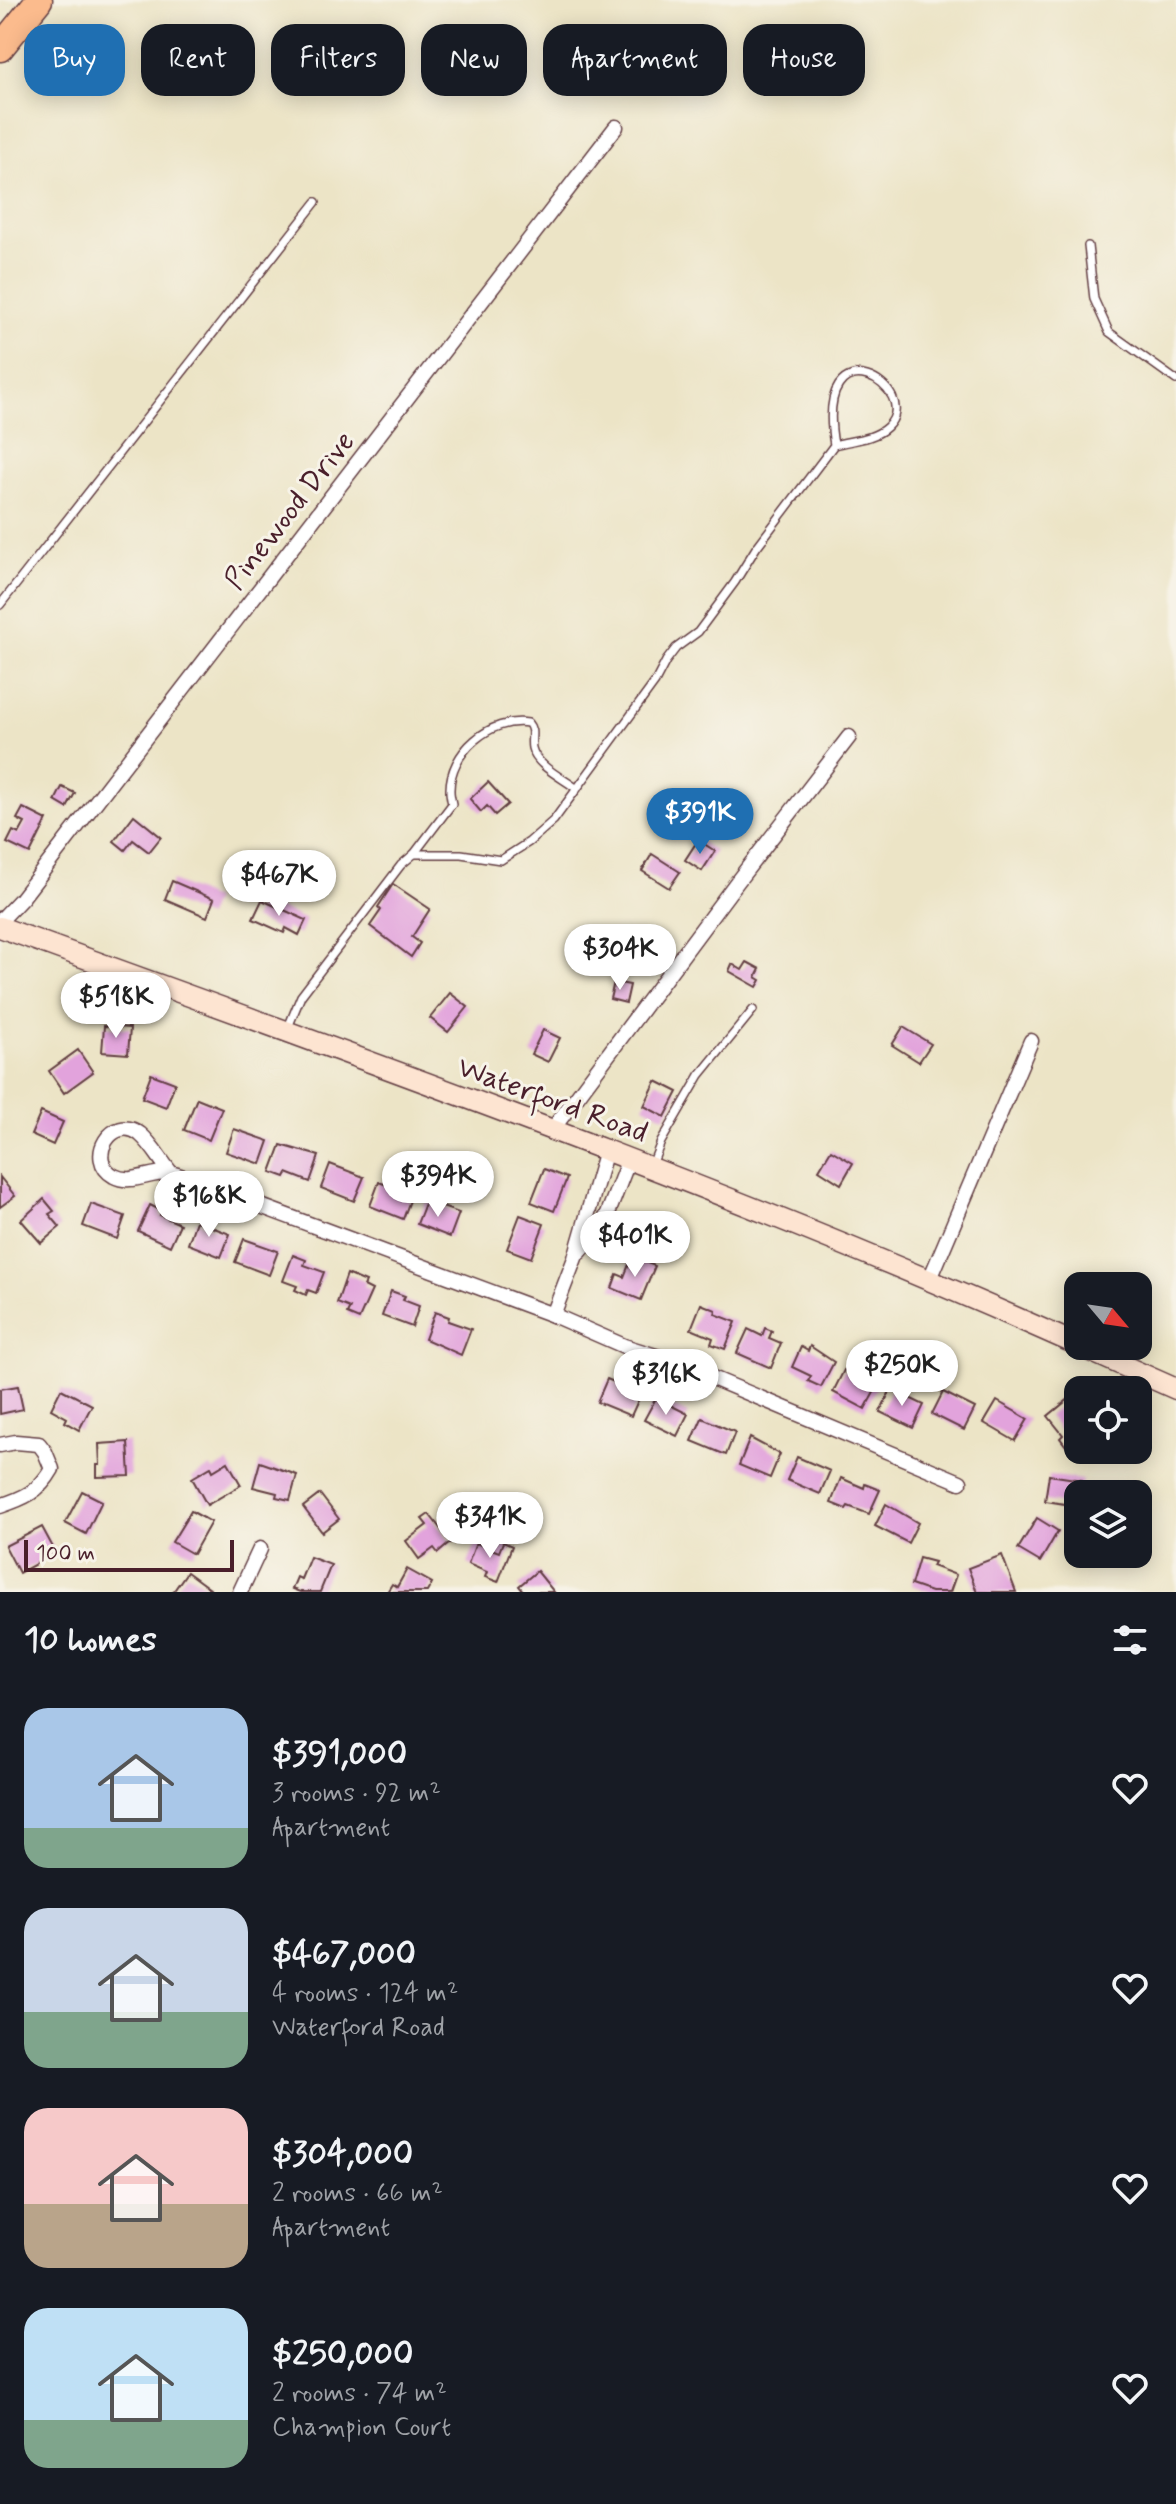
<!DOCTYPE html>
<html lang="en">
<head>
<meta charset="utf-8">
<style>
	body { margin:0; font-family:Mynerve,sans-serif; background:#20242c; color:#f1f3f6; height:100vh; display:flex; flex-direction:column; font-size:30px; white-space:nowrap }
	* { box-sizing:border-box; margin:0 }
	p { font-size:26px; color:#9ea1a6 }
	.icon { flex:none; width:44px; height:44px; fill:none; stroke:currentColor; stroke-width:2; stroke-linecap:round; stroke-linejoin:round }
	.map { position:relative; height:1592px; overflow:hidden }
	.sheet { display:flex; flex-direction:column; background:#171b24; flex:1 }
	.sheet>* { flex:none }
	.hud { position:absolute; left:24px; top:24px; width:1128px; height:72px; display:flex; gap:16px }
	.needle { width:52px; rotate:119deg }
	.controls { position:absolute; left:1064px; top:1272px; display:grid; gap:16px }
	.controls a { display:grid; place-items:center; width:88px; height:88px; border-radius:16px; background:#171b24; box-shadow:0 4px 20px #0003; font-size:40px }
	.scale { position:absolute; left:24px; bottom:20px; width:210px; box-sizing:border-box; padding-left:8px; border:4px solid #4a1f2b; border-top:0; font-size:22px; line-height:28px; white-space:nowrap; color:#4a1f2b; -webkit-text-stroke:6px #f7f3e8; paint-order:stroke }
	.price { position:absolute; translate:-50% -68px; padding:0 18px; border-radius:28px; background:#fff; color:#222; font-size:26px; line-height:52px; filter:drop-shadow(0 2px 4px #0008) }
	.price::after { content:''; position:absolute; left:50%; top:48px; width:24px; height:18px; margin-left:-12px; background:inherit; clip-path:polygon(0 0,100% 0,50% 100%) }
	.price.active { background:#1f6fb2; color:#fff }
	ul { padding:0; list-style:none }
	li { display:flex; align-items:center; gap:24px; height:200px; padding:0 24px }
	li span { display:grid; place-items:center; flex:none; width:224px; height:160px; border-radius:24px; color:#555 }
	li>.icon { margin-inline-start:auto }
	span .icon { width:96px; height:96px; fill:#fffc; stroke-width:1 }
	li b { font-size:34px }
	h2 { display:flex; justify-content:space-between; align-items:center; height:96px; padding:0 24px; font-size:34px }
	.pill { padding:0 28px; border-radius:24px; background:#171b24; box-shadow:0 4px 20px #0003; font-size:28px; line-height:72px }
	.pill.active { background:#1f6fb2; color:#fff }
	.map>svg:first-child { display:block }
</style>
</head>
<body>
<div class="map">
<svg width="1176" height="1592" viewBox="0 0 1176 1592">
	<rect width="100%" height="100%" fill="#f7f3e8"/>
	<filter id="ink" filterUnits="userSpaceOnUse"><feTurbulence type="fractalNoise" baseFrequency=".0125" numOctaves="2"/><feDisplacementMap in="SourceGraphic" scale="16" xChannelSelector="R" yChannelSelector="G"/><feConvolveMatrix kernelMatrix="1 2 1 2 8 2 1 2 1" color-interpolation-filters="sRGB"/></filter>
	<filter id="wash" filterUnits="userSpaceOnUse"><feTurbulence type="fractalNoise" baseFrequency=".006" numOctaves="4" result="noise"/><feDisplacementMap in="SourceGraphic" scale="32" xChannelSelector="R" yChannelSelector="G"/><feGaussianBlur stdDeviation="1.8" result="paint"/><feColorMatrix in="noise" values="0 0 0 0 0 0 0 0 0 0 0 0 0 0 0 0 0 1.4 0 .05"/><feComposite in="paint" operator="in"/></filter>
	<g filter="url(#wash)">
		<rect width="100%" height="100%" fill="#ece4c6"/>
		<g id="blocks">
			<g fill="#e2a3dc">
				<polygon points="488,782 508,804 495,815 487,806 481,812 470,799"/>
				<polygon points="62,787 75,793 67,808 55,801"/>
				<polygon points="23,808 47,820 30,854 7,843 13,831 19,834 25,823 17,819"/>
				<polygon points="134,815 161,837 149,852 133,840 125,850 114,841"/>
				<polygon points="698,840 715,851 702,871 685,860"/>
				<polygon points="652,854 680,872 669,888 642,871"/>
				<polygon points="172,881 214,899 207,917 165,899"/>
				<polygon points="393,884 430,909 412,937 420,943 411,957 370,926 381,910 378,907"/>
				<polygon points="262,900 306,920 299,935 286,928 284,933 253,919"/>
				<polygon points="747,962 760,969 756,977 761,980 757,987 729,971 732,964 742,970"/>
				<polygon points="614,982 630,985 626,1003 610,999"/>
				<polygon points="450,993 468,1007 448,1032 430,1018"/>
				<polygon points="104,1026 130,1028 128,1054 102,1052"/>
				<polygon points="903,1027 931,1044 919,1062 892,1045"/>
				<polygon points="543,1030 560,1038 548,1062 531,1054"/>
				<polygon points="78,1050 93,1072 64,1093 49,1071"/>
				<polygon points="151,1074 175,1083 166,1107 142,1098"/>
				<polygon points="656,1081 678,1092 665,1117 644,1106"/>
				<polygon points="197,1098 222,1108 209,1140 184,1130"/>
				<polygon points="41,1112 63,1122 53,1145 31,1135"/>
				<polygon points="234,1129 269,1141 261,1164 226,1152"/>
				<polygon points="281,1145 319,1156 310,1182 287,1173 285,1177 271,1172"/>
				<polygon points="831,1150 853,1163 841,1184 819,1170"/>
				<polygon points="330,1164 364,1177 354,1201 321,1188"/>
				<polygon points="544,1169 567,1178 554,1211 531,1202"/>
				<polygon points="0,1177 15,1196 0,1207"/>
				<polygon points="379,1182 412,1195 403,1219 370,1206"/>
				<polygon points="44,1199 54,1211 49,1214 60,1227 41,1243 21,1220"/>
				<polygon points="426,1201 459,1213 450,1237 417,1224"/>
				<polygon points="91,1204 125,1216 117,1239 83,1226"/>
				<polygon points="150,1205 162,1211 160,1215 180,1224 170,1246 138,1231"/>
				<polygon points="520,1215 544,1224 531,1258 507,1249"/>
				<polygon points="645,1219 669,1228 660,1251 636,1243"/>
				<polygon points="196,1221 230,1234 221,1257 188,1244"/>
				<polygon points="244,1239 278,1251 269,1275 235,1262"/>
				<polygon points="293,1255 306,1260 304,1265 324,1272 316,1293 308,1290 306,1295 295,1290 297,1286 283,1281"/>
				<polygon points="632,1257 655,1266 641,1300 612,1288 617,1274 624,1277"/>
				<polygon points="347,1274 366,1282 364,1286 372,1290 359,1319 347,1314 350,1308 337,1303"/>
				<polygon points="391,1291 405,1296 403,1300 419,1306 412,1327 382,1316"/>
				<polygon points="701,1304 716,1310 715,1314 736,1322 725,1349 711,1344 713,1338 691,1329"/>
				<polygon points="435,1312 449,1317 448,1321 471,1329 461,1355 425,1339"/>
				<polygon points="765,1328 772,1331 769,1338 781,1343 771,1368 737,1353 748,1329 762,1336"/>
				<polygon points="810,1346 834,1362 821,1387 808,1381 811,1376 792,1367 801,1347 808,1351"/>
				<polygon points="844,1370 877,1387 865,1409 833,1392"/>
				<polygon points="607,1379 641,1394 631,1416 597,1402"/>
				<polygon points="18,1386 23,1409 0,1414 0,1389"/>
				<polygon points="61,1389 92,1405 79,1430 65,1422 67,1418 51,1409"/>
				<polygon points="891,1389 924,1405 913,1428 880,1412"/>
				<polygon points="943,1392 975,1408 964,1430 932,1414"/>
				<polygon points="656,1398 688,1414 677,1436 644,1420"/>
				<polygon points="1070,1398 1078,1407 1078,1443 1069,1450 1060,1438 1063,1435 1048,1416"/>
				<polygon points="997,1401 1028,1419 1015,1441 984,1423"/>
				<polygon points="702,1418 735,1432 726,1455 692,1441"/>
				<polygon points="750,1438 780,1454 770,1478 739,1465"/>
				<polygon points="128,1442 130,1476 97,1477 97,1465 100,1465 99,1444"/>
				<polygon points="797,1457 830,1471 820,1494 787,1480"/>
				<polygon points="228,1462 241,1485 207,1505 192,1478 211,1467 213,1471"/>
				<polygon points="260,1462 297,1475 290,1500 276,1497 277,1493 253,1487"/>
				<polygon points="1049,1475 1082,1480 1078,1506 1045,1501"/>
				<polygon points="841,1478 864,1488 865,1484 880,1490 869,1514 848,1506 846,1509 831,1503"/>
				<polygon points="82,1491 102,1501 86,1534 65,1523"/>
				<polygon points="320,1494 339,1519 322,1532 303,1507"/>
				<polygon points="886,1504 918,1523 908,1543 875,1526"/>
				<polygon points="191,1511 211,1522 193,1554 172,1542"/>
				<polygon points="429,1514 451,1542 438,1553 434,1548 419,1559 406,1541 427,1525 422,1519"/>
				<polygon points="1037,1518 1058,1531 1040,1562 1018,1549"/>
				<polygon points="42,1527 56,1553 19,1573 5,1546"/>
				<polygon points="503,1542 512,1546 498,1582 485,1577 487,1572 468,1564 476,1543 499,1552"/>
				<polygon points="1002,1555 1016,1592 977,1592 968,1568"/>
				<polygon points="310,1557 331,1565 320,1592 300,1592 292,1589 297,1577 301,1579"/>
				<polygon points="919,1558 934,1562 932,1566 956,1575 950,1592 931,1592 911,1585"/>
				<polygon points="407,1569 432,1583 427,1592 387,1592 392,1584 397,1587"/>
				<polygon points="537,1571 554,1592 524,1592 519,1586"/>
				<polygon points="187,1572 210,1589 208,1592 173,1592"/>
			</g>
		</g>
	</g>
	<g filter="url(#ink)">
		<use href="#blocks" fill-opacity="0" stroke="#623d42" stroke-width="2"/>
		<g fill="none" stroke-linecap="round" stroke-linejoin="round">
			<defs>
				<g id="service">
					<polyline points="1088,246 1094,299 1109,332 1176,380"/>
					<polyline points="0,605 316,202"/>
					<path d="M414,854L452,804C451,799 450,795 450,791C449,752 491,717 528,723C535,731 530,738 532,748C536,766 563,778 577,789"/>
					<path d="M287,1030L301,996L401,865L414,854H461L501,860L529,842L554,820L655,682L666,661L676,648L698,632L735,582L756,548L834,445C851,440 873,440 887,427C926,390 813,322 834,445"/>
					<polyline points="652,1165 661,1142 700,1075 753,1010"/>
				</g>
				<g id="minor">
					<polyline points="0,921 21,899 616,127"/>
					<polyline points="552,1130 737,882 849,737"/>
					<path d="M171,1173C161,1161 152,1144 140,1134C113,1113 84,1159 114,1176C131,1185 150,1172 168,1173C183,1175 201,1184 215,1189L553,1315L624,1346L672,1361L960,1482"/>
					<polyline points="580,1252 607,1216 629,1159"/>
					<polyline points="930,1279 1031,1041"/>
					<polyline points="553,1315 575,1258 606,1150"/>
					<path d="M0,1445L16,1442L39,1444L45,1452L52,1469C39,1492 24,1498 0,1506"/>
					<polyline points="240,1592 260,1549"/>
				</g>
				<g id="secondary">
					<path d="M0,927C362,1059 726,1187 1078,1345"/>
					<polyline points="1079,1346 1176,1389"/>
				</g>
				<polyline id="motorway" points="0,48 39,0"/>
			</defs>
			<use href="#service" stroke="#623d42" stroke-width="10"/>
			<use href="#minor" stroke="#623d42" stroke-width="17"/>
			<use href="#secondary" stroke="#623d42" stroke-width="23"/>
			<use href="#motorway" stroke="#623d42" stroke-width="29"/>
			<use href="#service" stroke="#fff" stroke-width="7"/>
			<use href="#minor" stroke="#fff" stroke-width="14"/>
			<use href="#secondary" stroke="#fde4d1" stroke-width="20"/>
			<use href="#motorway" stroke="#fbbb8d" stroke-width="26"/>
		</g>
	</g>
	<g text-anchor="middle" stroke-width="6" stroke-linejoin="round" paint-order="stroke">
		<g font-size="30" fill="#4a1f2b" stroke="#f7f3e8">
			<text transform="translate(289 510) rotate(-52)" y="10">Pinewood Drive</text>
			<text transform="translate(553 1099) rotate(20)" y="10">Waterford Road</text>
		</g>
	</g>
</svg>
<div class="controls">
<a><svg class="needle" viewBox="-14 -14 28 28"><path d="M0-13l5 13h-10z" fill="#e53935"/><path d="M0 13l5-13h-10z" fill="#9ea1a6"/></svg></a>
<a><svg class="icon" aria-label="locate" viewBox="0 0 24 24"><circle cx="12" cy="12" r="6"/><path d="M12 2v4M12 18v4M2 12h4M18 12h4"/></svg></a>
<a><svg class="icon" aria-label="layers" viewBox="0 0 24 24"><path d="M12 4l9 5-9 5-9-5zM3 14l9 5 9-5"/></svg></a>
</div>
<div class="scale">100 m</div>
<b class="price active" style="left:700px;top:856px">$391K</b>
<b class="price" style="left:279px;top:918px">$467K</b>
<b class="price" style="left:620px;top:992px">$304K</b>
<b class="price" style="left:116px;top:1040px">$518K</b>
<b class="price" style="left:438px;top:1219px">$394K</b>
<b class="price" style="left:209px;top:1239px">$168K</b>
<b class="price" style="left:635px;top:1279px">$401K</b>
<b class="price" style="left:902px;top:1408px">$250K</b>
<b class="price" style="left:666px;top:1417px">$316K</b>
<b class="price" style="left:490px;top:1560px">$341K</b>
<div class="hud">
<a class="pill active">Buy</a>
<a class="pill">Rent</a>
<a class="pill">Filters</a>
<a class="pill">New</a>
<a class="pill">Apartment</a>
<a class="pill">House</a>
</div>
</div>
<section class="sheet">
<h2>10 homes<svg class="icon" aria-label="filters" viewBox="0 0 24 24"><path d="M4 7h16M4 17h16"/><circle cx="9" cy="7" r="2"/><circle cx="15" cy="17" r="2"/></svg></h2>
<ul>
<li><span style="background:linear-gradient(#a9c7e8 75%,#7fa58c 0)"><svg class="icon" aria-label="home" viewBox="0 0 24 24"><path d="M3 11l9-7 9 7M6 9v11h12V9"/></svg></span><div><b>$391,000</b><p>3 rooms · 92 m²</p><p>Apartment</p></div><svg class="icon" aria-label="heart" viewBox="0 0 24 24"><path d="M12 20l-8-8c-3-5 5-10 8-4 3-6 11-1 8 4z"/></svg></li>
<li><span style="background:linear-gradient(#c9d6e8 65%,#7fa58c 0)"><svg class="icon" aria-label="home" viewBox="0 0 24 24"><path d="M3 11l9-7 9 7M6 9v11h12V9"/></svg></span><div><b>$467,000</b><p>4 rooms · 124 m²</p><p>Waterford Road</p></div><svg class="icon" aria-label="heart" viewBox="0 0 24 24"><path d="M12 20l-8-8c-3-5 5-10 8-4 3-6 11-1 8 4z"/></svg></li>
<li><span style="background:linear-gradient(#f6c9c9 60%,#b9a48a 0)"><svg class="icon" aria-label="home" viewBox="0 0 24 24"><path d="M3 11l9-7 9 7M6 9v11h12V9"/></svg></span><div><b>$304,000</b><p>2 rooms · 66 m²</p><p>Apartment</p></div><svg class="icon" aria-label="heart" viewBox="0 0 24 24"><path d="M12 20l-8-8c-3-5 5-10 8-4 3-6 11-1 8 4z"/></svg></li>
<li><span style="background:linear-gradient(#bfe0f5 70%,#7fa58c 0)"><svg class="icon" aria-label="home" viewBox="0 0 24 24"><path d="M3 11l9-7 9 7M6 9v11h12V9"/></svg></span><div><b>$250,000</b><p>2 rooms · 74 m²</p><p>Champion Court</p></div><svg class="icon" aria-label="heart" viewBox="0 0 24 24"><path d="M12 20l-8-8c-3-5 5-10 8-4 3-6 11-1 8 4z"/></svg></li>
</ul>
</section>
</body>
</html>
